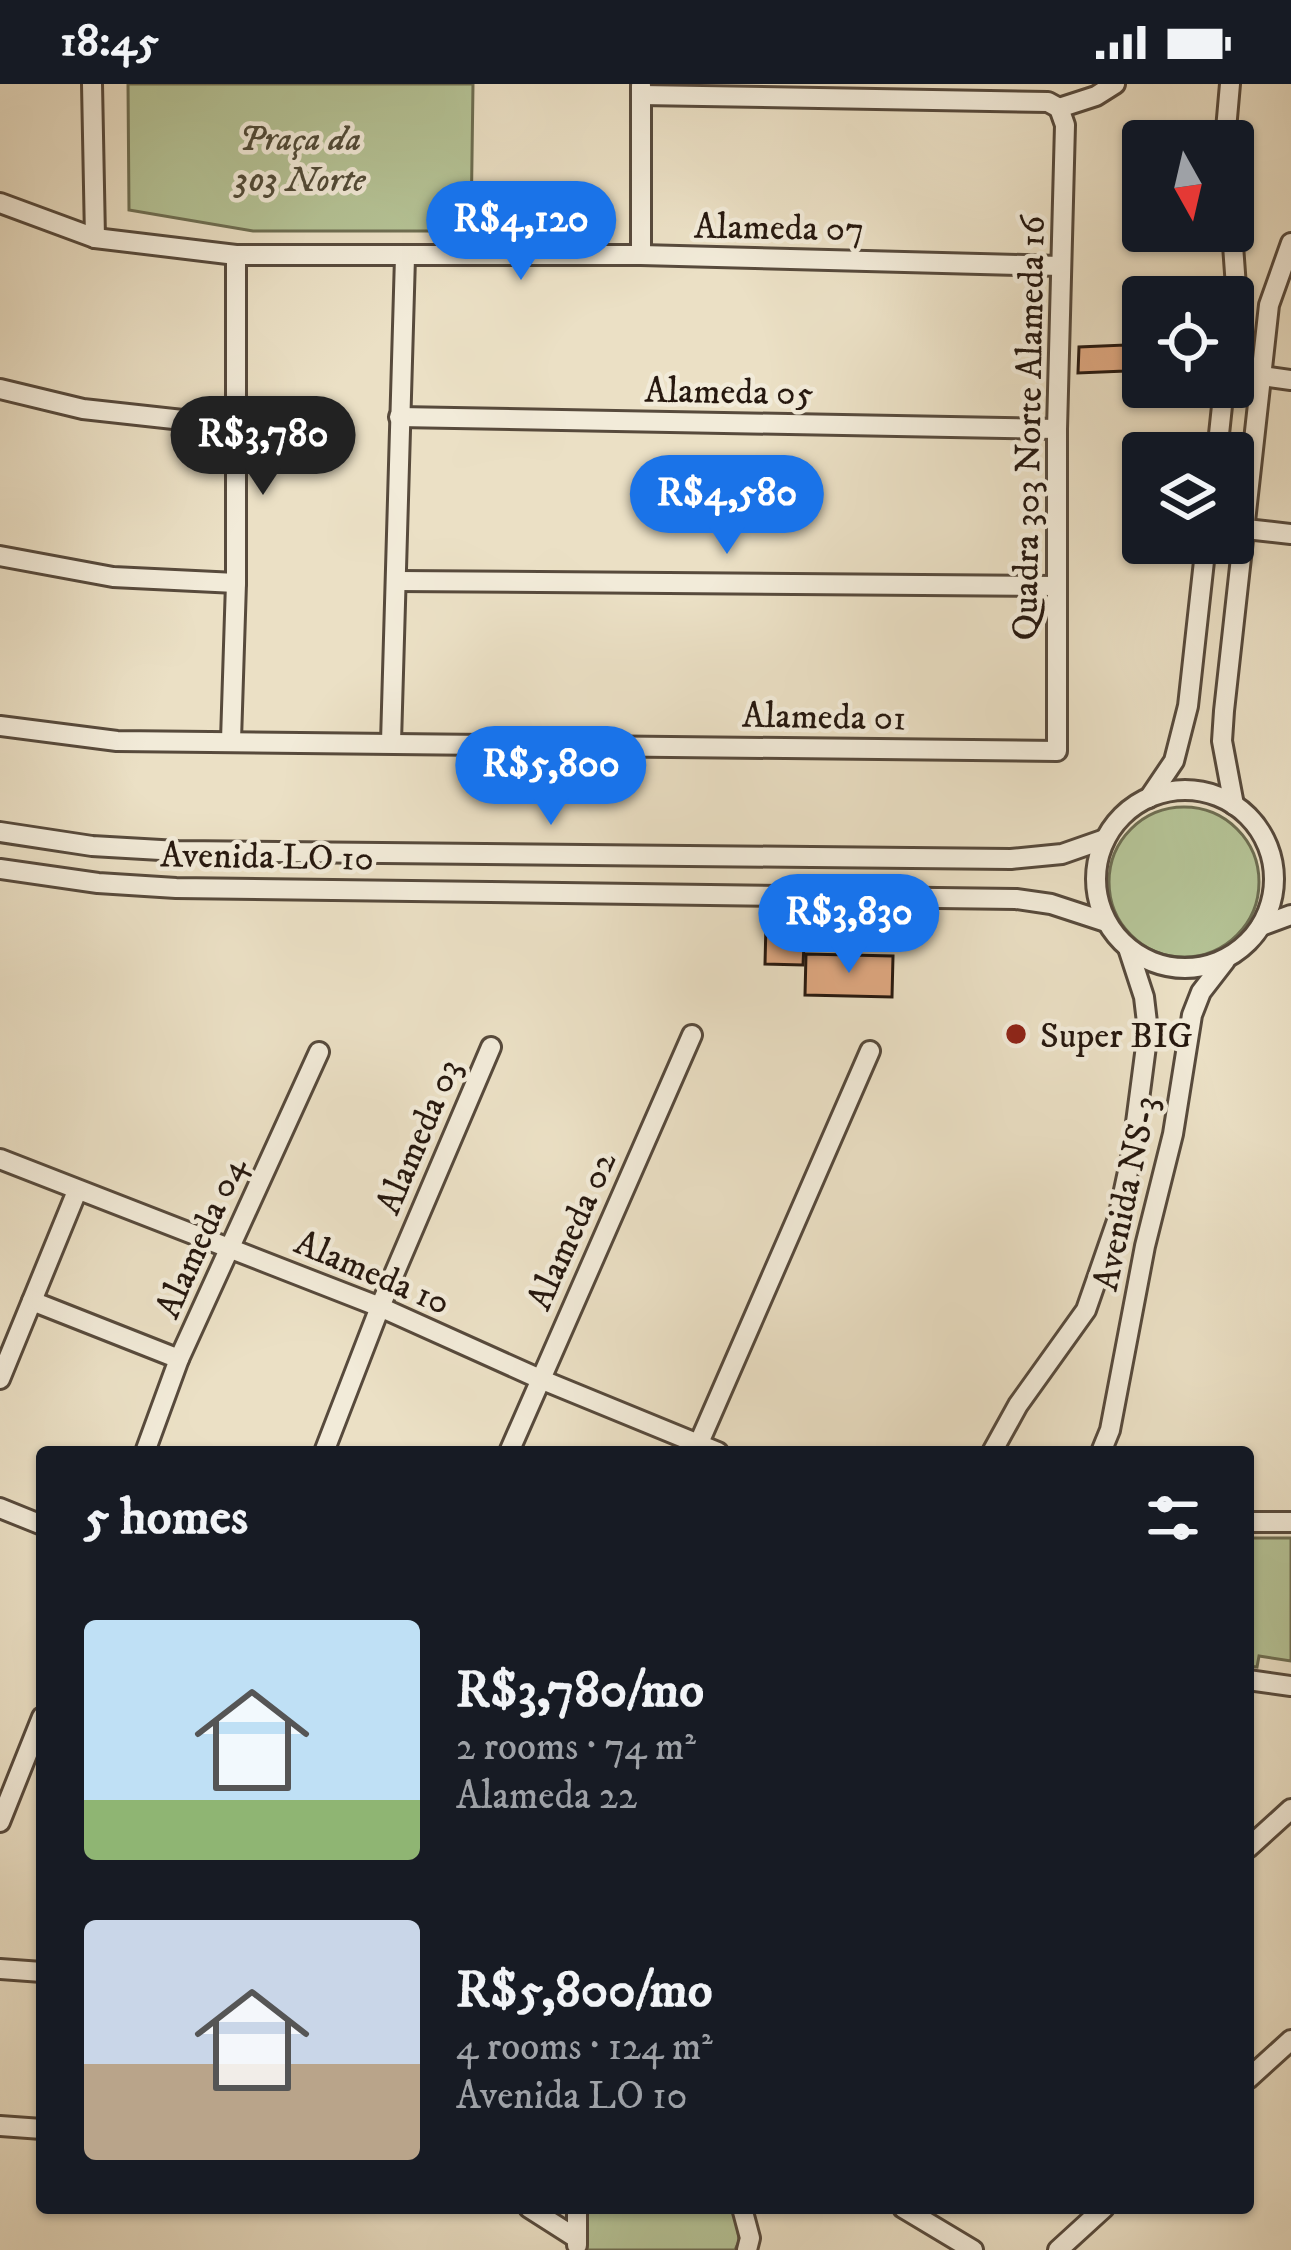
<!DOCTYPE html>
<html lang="en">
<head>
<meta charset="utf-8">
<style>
	body { margin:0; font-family:"IM FELL DW Pica",serif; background:#242831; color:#f1f3f6; height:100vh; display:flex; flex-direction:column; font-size:45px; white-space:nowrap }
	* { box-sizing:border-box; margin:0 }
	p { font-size:39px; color:#9ea1a6 }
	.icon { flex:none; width:66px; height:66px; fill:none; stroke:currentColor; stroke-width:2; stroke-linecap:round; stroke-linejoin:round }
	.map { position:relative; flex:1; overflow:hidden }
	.panel { position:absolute; left:36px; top:1362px; width:1218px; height:768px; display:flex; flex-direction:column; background:#171b24; border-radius:12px; box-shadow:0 3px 9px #0004 }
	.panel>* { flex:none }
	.needle { width:78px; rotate:172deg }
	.tools { position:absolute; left:1122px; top:36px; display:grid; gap:24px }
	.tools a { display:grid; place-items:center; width:132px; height:132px; border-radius:12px; background:#171b24; box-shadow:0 3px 9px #0004; font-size:60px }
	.price { position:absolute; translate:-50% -102px; padding:0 27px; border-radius:42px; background:#1a73e8; color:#fff; font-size:39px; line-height:78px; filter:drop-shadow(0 3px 6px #0008) }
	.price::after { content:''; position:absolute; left:50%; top:72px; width:36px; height:27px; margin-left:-18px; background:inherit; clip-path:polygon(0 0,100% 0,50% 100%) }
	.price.selected { background:#222; color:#fff }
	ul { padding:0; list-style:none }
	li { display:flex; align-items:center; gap:36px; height:300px; padding:0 48px }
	li span { display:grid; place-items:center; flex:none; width:336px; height:240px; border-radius:12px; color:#555 }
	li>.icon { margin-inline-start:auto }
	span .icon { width:144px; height:144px; fill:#fffc; stroke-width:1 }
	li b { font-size:51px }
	h2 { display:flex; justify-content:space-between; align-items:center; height:144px; padding:0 48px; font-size:51px }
	.status { display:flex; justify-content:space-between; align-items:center; height:84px; padding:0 60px; background:#171b24; direction:ltr }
	.status svg { height:33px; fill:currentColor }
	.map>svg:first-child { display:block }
</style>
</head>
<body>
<div class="status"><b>18:45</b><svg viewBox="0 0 49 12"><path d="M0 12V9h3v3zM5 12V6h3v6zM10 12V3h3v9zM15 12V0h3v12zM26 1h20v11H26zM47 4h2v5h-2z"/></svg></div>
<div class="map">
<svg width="1291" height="2166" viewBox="0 0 1291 2166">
	<rect width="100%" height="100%" fill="#ebe0c5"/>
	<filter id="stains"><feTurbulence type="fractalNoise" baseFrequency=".00167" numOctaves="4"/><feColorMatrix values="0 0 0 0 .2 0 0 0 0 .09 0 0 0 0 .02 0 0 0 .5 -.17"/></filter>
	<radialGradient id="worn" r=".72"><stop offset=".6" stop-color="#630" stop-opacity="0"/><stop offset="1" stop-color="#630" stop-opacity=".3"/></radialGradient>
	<g fill="#b5c396" stroke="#6e6e52" stroke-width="3">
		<polygon points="128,0 473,0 471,147 253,147 129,126"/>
		<circle cx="1184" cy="798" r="75"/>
		<polygon points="1248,1454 1291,1454 1291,1577 1259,1572 1257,1583 1248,1582"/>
		<polygon points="586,2124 736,2124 739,2157 735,2166 587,2166"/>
	</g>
	<g fill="#e0a982" stroke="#26180f" stroke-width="3">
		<polygon points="1125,261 1125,287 1078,289 1079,263"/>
		<polygon points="766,840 805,840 803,881 765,880"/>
		<polygon points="806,870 893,872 892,913 805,911"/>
	</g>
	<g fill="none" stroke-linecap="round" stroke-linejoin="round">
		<defs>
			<g id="minor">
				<polyline points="92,0 95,154"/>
				<polyline points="641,11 1048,18 1059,24"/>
				<polyline points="1059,24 1096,12 1115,0"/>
				<polyline points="1225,57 1230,0"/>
				<polyline points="0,119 95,154 236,171 641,171 1060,182"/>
				<polyline points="1232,147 1236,203 1233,229"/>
				<polyline points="641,171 641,2"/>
				<polyline points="1262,292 1291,296"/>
				<polyline points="0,305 83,325 237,342"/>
				<polyline points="399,333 1057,345"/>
				<polyline points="1217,369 1224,303"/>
				<polyline points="1246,445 1291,450"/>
				<polyline points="0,472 113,493 236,499"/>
				<polyline points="397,497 1057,502"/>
				<polyline points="0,642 117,657 1057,667 1057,345 1065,41 1059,24"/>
				<polyline points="231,656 236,499 236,171"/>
				<polyline points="391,658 405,173"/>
				<circle cx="1185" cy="795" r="89"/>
				<polyline points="1149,714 1174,677 1188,622 1206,459"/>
				<polyline points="1234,721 1222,657 1224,627 1269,221 1291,159"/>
				<polyline points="0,748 92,762 178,767 1011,775 1062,770 1105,755"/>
				<polyline points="0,785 98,799 176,804 1016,815 1051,820 1106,838"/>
				<polyline points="1261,842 1291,831"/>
				<polyline points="0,1075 380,1223 540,1295 718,1368"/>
				<polyline points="32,1217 179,1275"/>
				<polyline points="0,1295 77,1107"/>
				<polyline points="145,1368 179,1275 319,968"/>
				<polyline points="324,1368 380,1223 491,963"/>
				<polyline points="509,1368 692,951"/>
				<polyline points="695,1368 870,967"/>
				<polyline points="992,1368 1018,1321 1086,1226 1118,1134 1132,1069 1148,947 1144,913 1128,864"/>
				<polyline points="1101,1368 1110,1346 1145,1162 1173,1050 1192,931 1201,908 1225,877"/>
				<polyline points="0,1424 42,1441"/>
				<polyline points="1248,1438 1291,1438"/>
				<polyline points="1248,1596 1291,1602"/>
				<polyline points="0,1738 42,1633"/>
				<polyline points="1248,1764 1291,1725"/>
				<polyline points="0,1885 42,1888"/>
				<polyline points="1248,1995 1291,1956"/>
				<polyline points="0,2042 42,2045"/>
				<polyline points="529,2124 576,2154"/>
				<polyline points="742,2124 750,2154 747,2166"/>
				<polyline points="903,2124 973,2166"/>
				<polyline points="577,2161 577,2124"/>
				<polyline points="1058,2166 1104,2124"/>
			</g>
		</defs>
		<use href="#minor" stroke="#574a3c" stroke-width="24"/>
		<use href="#minor" stroke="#f2ebd9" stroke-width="18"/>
	</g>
	<circle fill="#8f2418" stroke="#f2ebd9" stroke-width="4.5" cx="1016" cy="950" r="12"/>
	<g text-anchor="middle" stroke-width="9" stroke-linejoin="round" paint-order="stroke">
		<g font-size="36" font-style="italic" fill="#514b38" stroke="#f2ebd9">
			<text x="300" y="66">Praça da<tspan x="300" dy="41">303 Norte</tspan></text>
		</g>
		<g font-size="36" fill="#26180f" stroke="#f2ebd9">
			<text transform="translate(779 142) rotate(1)" y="13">Alameda 07</text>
			<text transform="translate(729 306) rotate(1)" y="13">Alameda 05</text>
			<text transform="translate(1027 344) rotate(-89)" y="13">Quadra 303 Norte Alameda 16</text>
			<text transform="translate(824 631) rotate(1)" y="13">Alameda 01</text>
			<text transform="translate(267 771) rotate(1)" y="13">Avenida LO 10</text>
			<text transform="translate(417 1052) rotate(-67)" y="13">Alameda 03</text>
			<text transform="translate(1124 1109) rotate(-78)" y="13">Avenida NS-3</text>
			<text transform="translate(570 1146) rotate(-66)" y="13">Alameda 02</text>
			<text transform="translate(199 1153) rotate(-66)" y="13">Alameda 04</text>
			<text transform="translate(373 1187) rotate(23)" y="13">Alameda 10</text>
		</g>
		<g font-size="36" fill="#26180f" stroke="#f2ebd9" text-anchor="start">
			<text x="1040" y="963">Super BIG</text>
		</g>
	</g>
	<rect width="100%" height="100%" filter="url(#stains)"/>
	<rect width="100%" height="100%" fill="url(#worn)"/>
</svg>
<div class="tools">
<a><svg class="needle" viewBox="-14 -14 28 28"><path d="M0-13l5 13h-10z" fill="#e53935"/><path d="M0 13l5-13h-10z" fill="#9ea1a6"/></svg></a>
<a><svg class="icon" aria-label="locate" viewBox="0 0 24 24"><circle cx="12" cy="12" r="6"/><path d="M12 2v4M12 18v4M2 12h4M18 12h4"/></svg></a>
<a><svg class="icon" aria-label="layers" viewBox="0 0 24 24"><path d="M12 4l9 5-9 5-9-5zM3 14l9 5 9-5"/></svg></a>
</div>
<b class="price" style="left:521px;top:199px">R$4,120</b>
<b class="price selected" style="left:263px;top:414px">R$3,780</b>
<b class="price" style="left:727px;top:473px">R$4,580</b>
<b class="price" style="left:551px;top:744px">R$5,800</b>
<b class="price" style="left:849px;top:892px">R$3,830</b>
<section class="panel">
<h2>5 homes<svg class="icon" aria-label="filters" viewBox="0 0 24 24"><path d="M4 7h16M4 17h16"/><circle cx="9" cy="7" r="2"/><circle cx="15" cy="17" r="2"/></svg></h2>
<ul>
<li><span style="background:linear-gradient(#bfe0f5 75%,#8fb573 0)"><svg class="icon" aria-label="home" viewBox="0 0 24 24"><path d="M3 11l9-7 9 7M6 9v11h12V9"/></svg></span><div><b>R$3,780/mo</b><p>2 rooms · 74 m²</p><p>Alameda 22</p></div></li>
<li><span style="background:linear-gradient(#c9d6e8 60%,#b9a48a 0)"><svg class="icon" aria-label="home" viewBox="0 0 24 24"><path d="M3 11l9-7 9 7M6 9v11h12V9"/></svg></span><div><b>R$5,800/mo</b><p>4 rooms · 124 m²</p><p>Avenida LO 10</p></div></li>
</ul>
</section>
</div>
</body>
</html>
